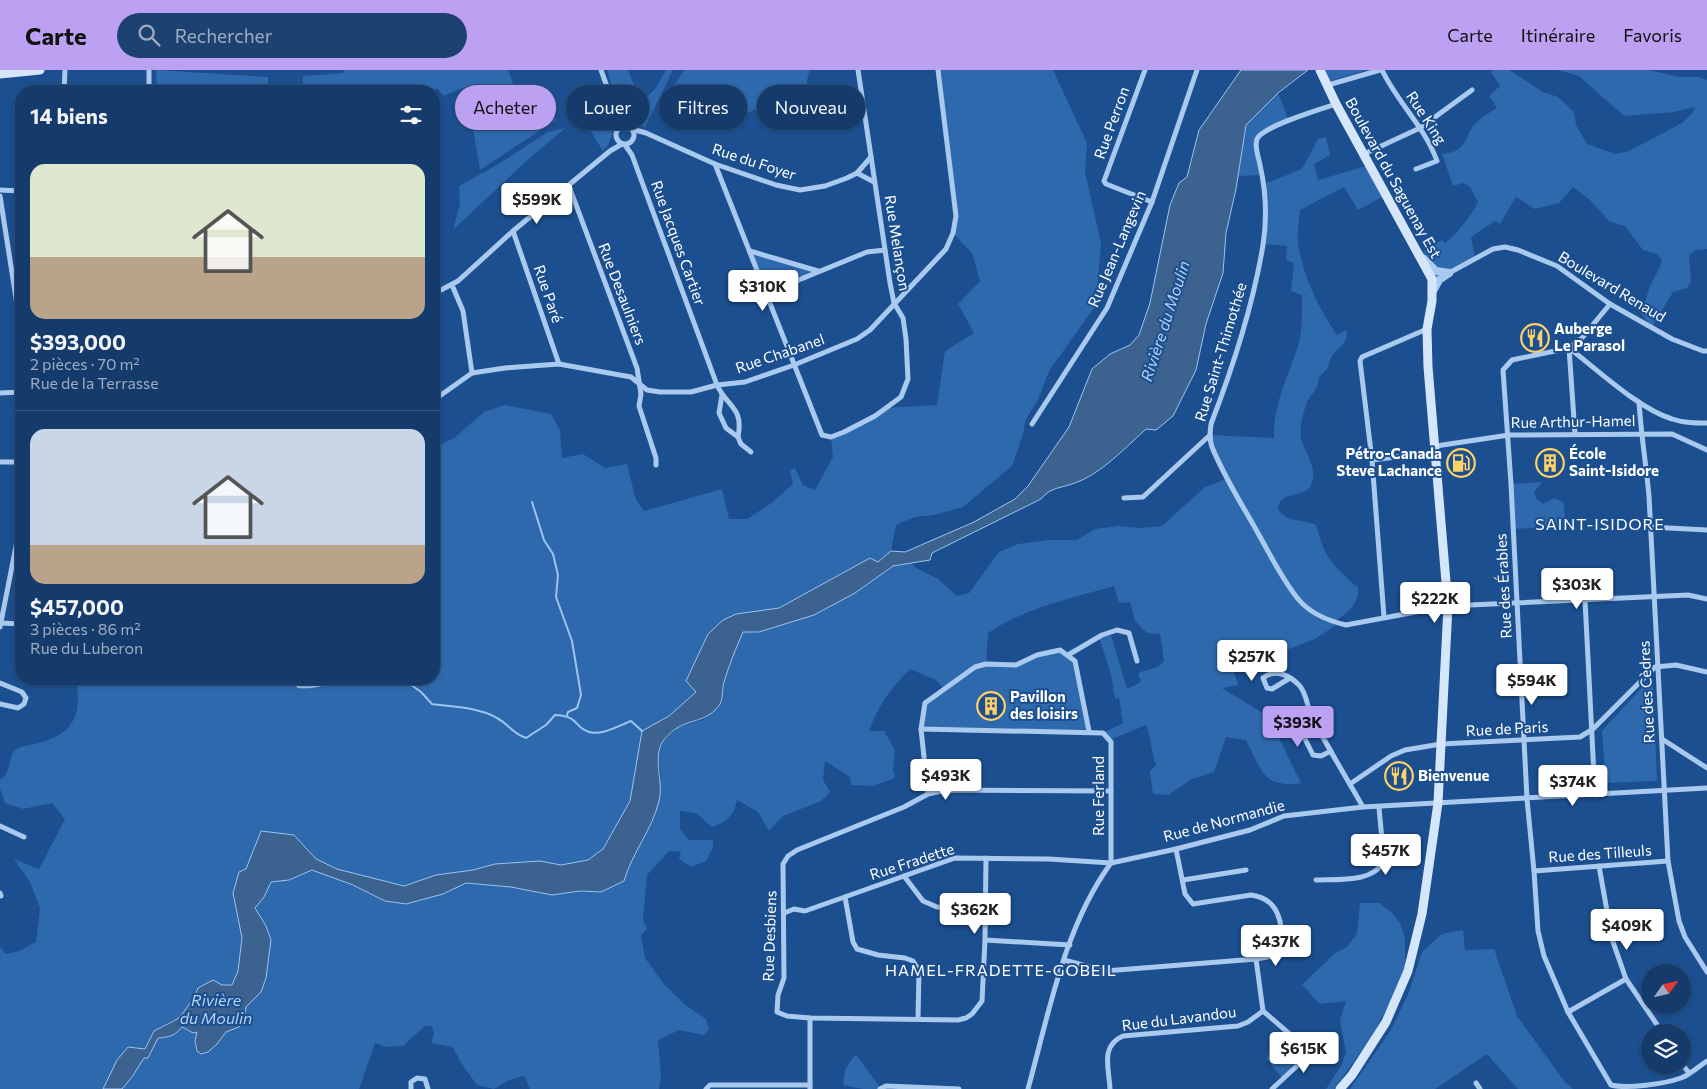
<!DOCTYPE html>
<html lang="fr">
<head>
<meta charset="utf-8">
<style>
	body { margin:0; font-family:Commissioner,sans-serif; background:#1d4271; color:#f1f3f6; height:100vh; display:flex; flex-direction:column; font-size:19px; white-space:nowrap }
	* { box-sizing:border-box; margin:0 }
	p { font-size:16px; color:#9dadc1 }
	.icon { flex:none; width:28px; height:28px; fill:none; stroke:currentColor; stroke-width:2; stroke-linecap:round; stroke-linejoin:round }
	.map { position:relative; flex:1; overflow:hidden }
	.panel { position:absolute; left:15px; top:15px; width:425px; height:600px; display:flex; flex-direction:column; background:#143b6b; border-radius:20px; box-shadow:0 1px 4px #0004,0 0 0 1px #33557e }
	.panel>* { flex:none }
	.hud { position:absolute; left:455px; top:15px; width:475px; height:45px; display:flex; gap:10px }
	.needle { width:32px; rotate:56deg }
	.tools { position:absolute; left:1641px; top:894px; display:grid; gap:10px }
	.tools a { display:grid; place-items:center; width:50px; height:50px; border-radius:50%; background:#143b6b; box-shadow:0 1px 4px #0004,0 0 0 1px #33557e; font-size:25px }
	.price { position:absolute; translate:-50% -42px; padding:0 11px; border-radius:5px; background:#fff; color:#222; font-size:16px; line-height:32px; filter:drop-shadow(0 1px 2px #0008) }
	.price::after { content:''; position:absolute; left:50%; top:30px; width:15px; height:11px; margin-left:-8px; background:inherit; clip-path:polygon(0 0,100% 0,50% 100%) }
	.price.current { background:#bca0f2; color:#111 }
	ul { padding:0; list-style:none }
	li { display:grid; align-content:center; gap:10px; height:265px; padding:0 15px }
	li+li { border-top:1px solid #33557e }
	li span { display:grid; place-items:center; height:155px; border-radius:15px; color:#555 }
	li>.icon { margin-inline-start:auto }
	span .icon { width:90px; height:90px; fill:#fffc; stroke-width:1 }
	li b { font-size:21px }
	h2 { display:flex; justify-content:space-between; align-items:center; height:60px; padding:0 15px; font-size:21px }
	.chip { padding:0 18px; border-radius:22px; background:#143b6b; box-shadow:0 1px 4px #0004,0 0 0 1px #33557e; font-size:18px; line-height:45px }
	.chip.current { background:#bca0f2; color:#111 }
	header { display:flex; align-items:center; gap:30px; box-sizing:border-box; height:70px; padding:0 25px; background:#bca0f2; color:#111 }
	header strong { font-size:24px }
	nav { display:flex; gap:28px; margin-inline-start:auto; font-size:18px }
	.search { width:350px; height:45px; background:#1d4271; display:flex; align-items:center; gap:12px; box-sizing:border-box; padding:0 18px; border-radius:28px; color:#9dadc1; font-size:19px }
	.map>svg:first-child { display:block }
</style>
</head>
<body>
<header>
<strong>Carte</strong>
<div class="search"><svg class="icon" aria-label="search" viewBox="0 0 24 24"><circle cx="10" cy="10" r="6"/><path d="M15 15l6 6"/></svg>Rechercher</div>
<nav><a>Carte</a><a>Itinéraire</a><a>Favoris</a></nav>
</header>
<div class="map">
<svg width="1707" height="1019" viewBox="0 0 1707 1019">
	<rect width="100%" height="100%" fill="#1b4f8f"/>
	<g fill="#2e69ad">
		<polygon points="156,0 268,7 268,21 157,21"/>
		<polygon points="344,0 508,0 517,23 542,23 556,50 480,100 468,29 463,18 443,26 438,19 388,21 303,21 303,6 343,3"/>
		<path d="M607,0H628L640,30C654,25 659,12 666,0H673L645,57C640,56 634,54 630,51C619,42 611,13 607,0Z"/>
		<path d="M684,0H810C803,15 811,30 804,46L775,50L767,34L728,52L666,29Z"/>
		<path d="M938,0H1053L1087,73L1085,102L1101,173L1096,235L1049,301L1038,330L1026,349L1023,364L1012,396L963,437L934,445L915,447L896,455L891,481L878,492L870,488L779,538L736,544L708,564L686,611L696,622L669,646L642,661L630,731L603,779L588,790L561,795L539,791L495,794L473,800L436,805L404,816L337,799L316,789L294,765L261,761L246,799L236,835L242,868L238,901L232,915L196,921L194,928L179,948L168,952L152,964L145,979L126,981L121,985L103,1019H0V877L6,884L19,881L36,872L40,838L30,812L14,789L39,799L65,749L52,733L23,739L5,733L0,718V710C12,703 7,689 15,680C20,676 31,675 38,673C74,664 82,645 76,610L434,609V378L454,368L484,342L505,335L551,344L560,360L562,388L583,384L605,398L627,394L636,430L644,441L722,419L729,449H747L770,434L793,414L790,400L795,398L803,415L815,420L833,387L831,367L885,338L937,335L945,281L974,263L958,234L980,211L972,183L953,163L956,146Z"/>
		<polygon points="1324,0 1368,0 1329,11"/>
		<path d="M1494,0H1509L1543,22L1558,27L1574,42L1576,55L1587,74L1615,84L1629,81L1682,53L1692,43L1695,37L1674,42L1624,46L1579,6L1558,0H1649L1679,7H1699L1707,10V179L1696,180L1689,185L1691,212L1687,218L1673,222L1652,257L1641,244L1650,216L1660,197L1662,190L1657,184L1643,180L1625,156L1610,152L1590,130L1573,117L1559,133L1535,139L1516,127L1500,154L1495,151L1471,167L1475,188L1432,209L1420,183L1442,170L1445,173C1457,164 1471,146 1478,132L1470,117L1463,113L1453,116L1442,84C1470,81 1462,67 1477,52C1483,46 1491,42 1497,38L1489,26L1500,16L1491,2Z"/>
		<polygon points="1278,23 1289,51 1263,63 1257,69 1262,105 1238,106 1246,55"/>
		<path d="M608,36C614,52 616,67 603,81L582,47Z"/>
		<polygon points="565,58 523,94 453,160 460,134 459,116 495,96 548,62"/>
		<path d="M1326,67L1330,85L1314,94L1318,110L1370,95L1386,125L1358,140L1344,117L1300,140C1299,152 1296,167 1299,179C1304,208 1320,241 1337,265L1346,260C1350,274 1336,278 1331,288C1329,292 1329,296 1327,299C1325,302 1321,304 1319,308C1318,311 1318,315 1316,319C1313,324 1308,328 1306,335C1303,344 1299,360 1301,369C1305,383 1320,401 1310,417C1302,428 1279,421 1278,439C1288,454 1302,448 1316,455C1323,479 1325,486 1343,504C1349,509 1351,513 1358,517C1359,535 1348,542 1334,552L1335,556L1315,569L1289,579L1241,580L1226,591L1231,593L1238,615L1222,618L1268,646L1301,713C1291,716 1272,714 1265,705C1257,696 1252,681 1246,670L1226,667L1214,702L1192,709L1168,725L1153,724L1150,701L1156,695C1151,681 1151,668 1146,655L1110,670L1103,663L1123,653L1119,628L1115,629L1111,604L1099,567L1110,562L1127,619L1141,612L1138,604L1140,602L1158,597L1164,591L1160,564L1147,563L1135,551L1130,532L1119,533L1114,516C1072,528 1025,538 988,563L986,594L1022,592L1060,580L1075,591L1089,661L921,659L925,633L943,618L936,610L910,599C891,618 878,636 869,661H884L895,680L893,699L895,708L873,716L851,715L850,707L825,691L823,710L830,722L821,731L783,746L769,761L758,742L737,730C735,744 726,753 712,757L696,743L680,741V759L689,770H713V777L706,791L691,797L679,789L681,782L669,781L647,805L643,850L647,859L641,865L645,888L664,914L684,934L706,949L709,959L704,965L679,960L658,970L661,1006L659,1019H530L524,1006L509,1010L494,1019L477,1015L461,993L453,977L431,973L434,964L432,956H425L403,976L386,977L375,973L359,1019H122L132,1007L144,987L148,988L157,968C168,967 175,966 182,957L189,961H197L195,971L197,981L217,974L226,962L239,957L244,951L246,937L261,922L266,856L255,838L264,827L271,812L289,810L312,800L354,816L442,824L466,813L512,817L552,825L580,821L601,822L624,811L629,794L648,761L661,706L658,683L663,671L677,657L703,650L720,634L724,614L732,586L743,562H759L837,532L855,523L893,496L911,493L916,498L938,509L957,526L969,523L999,482L1018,474L1050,470H1077L1095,459L1119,456L1141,458L1162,456L1205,417L1227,409L1210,365L1274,368C1273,336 1287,308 1297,279C1303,262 1302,242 1302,225L1291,221L1294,193L1286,190L1287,176L1263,174L1264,114L1302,99L1318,69Z"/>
		<polygon points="750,181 819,202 767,223"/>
		<polygon points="1542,412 1534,422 1536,428 1543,434 1554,428 1564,433 1565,456 1514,459 1511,414"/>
		<polygon points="1651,611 1653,618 1657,711 1606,713 1602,661 1645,614"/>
		<polygon points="1360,833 1379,833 1392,843 1400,853 1405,868 1405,897 1388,936 1371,968 1334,1019 1326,1019 1342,994 1346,982 1340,950 1346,931 1320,934 1302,915 1334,884 1347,877 1357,864"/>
		<polygon points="1463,860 1465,880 1494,879 1517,946 1565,1012 1573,1019 1518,1019 1487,984 1435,1019 1350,1019 1391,960 1409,922 1422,882 1442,864"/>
		<polygon points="1288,961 1300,973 1302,988 1284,1010 1266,988"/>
		<polygon points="854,986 857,986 881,1019 863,1019 843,1015 845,1000"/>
	</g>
	<path fill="#3c6290" stroke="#9cc4f0" d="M1241,0H1308L1278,23L1246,55L1236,119L1226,163L1223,203L1206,254L1196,300L1173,346L1156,360L1146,359C1125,378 1102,403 1075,413C1062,418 1050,417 1041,429L932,483L930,490L893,496L855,523L814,545L759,562H743C736,578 729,595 724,612C722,619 723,629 720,634C708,652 691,649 677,658C673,660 666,667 663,671C652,687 664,712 659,731C652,760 632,783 624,811L601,822L580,821L552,825L511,817L466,813L443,824L406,834L385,831L353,815L312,800L289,810L271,812L264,827L255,838L266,856L271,870L266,908L261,922L246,937L244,951L239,957L226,962L217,974L208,982L201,984L197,981L195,971L197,962L193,963L182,957C175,966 169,967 158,968L148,988H144L132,1007L122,1019H103L117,990L128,977L145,979L154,961L179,948L194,928L198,918L213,910L222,915H232L238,901L242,868L233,823L239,802L246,799L261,761L294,765L316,789L337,799L404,816L436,805L473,800L495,794L540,791L561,795L588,790L603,779L630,731L642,661L669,646L696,622L686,611L708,564L723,550L736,544L779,538L870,488L878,492L891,481L905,482L974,452L1015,429L1028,416L1069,357L1092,299L1110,284L1130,275L1139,265L1150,233L1170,135L1179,113L1187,107L1199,60Z"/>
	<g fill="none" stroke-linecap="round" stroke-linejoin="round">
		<g stroke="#9cc4f0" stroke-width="2">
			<polyline points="532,432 544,470 553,484 558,505 556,527 572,571 581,625 577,638 568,642 567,645"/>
			<path d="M292,609L298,617C316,619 329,612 346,609"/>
			<path d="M403,609L421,622L432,634C452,637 479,637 497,648C510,655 510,662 526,668L546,655L555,645C580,646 573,657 589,662C602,666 620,655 631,651L642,661"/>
		</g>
		<g stroke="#a9c9ee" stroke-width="5">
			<polyline points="601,0 614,36 617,61"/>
			<polyline points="1145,0 1104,111 1106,114 1152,132"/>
			<path d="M1382,0C1397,32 1425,57 1437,91L1416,99"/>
			<polyline points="1328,15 1380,0"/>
			<polyline points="64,21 65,0"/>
			<polyline points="149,21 149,0"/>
			<path d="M1336,34C1321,39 1263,56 1257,69C1254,77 1259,88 1260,95C1266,121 1267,149 1263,175C1253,236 1233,297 1211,354C1210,362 1209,369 1212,377C1224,407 1243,436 1259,465C1271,486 1283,511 1299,530C1311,544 1329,551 1346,555L1448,536L1688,525L1707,529"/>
			<polyline points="616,38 627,56"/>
			<circle cx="625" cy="65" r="9"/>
			<polyline points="632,59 646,63 715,94 776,115 800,120 825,116 847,108 857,103 871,87"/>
			<path d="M625,75L632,85L717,315C727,337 744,337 738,367"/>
			<polyline points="1364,84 1420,58 1472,20"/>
			<polyline points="715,94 822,365 831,367 844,362 875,346 901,327 908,309 906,269 903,248 894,233 890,213 858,0"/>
			<polyline points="857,103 874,112"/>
			<polyline points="569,116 637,298 641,324 639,336 656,388 656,395"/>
			<polyline points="0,120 21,121"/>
			<polyline points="0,126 18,241 21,315"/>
			<polyline points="513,161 559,294"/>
			<polyline points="750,181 818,201"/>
			<polyline points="1449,203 1493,179 1505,177 1518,180 1557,196 1610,234 1672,269 1703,281 1707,281"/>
			<polyline points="452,215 463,241 472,303"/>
			<polyline points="434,220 441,220 458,211 513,161 610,81 622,74"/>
			<polyline points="767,223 867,182 885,180"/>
			<polyline points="0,323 21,322"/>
			<polyline points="722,325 719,343 726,358 738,367 741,374 751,382"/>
			<polyline points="434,330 472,303 505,298 559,294 631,307 647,320 660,322 691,322 717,315 745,312 794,295 857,269 870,260 946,179 953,163 956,146 938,0"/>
			<path d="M1639,332C1641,364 1646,394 1649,426L1668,791L1679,851L1685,867L1707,902"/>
			<path d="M1707,353C1695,353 1684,353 1672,349C1639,339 1598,300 1569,278L1512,290L1503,300L1511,414L1527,729L1534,801L1538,861L1544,886L1568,942L1611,1015C1627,1019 1664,1014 1681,1008C1690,1005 1699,996 1707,991"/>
			<polyline points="1032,354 1107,238 1152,132 1197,0"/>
			<polyline points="1575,364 1569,278 1582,268 1610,234"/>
			<polyline points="1436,376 1509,365 1672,364 1707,380"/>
			<polyline points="1372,390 1436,382"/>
			<polyline points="0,392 19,392"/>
			<polyline points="1124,428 1143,427 1210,365"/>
			<polyline points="1650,457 1707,460"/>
			<polyline points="1585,530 1595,725"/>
			<polyline points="1384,547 1372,390 1360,291 1362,287 1427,259"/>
			<polyline points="0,553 21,554"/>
			<polyline points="0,557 20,456 18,392 21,327"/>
			<polyline points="1068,585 1102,565 1117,560 1129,563 1137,591"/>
			<path d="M1290,608L1272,619L1267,618L1263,608C1275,598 1289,605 1299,615C1307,623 1307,638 1312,647C1328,678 1346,707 1363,737"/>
			<polyline points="0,613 22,622 26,628 24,634 18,638 0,634"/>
			<polyline points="1311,645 1301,654 1300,659 1313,685 1321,686 1331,681"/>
			<polyline points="921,659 1103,663 1111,672 1111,793"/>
			<polyline points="1662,669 1707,698"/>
			<polyline points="1350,714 1391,686 1405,680 1441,674 1580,667 1593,659 1655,597 1676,595 1707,602"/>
			<polyline points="928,724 921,659 925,633 975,597 986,594 1016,595 1037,585 1060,580 1075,591 1089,661"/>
			<polyline points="0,756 24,767"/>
			<polyline points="986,788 985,870 982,931 972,944 966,948 958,950 810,948 787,946 777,942 778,925 784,908 783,794 788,786 797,780 904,737 928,724 946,720 1111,721"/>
			<polyline points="1599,796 1612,869 1626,909 1662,962"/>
			<polyline points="1534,801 1668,791"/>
			<polyline points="904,806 923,831 937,837 985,839"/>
			<polyline points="1183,810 1246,800"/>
			<path d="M1316,810C1338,809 1373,813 1384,791L1379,738"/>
			<polyline points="0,823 1,826"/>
			<polyline points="845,827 853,872 857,879 878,885 905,888 913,891 919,901 918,949"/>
			<polyline points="784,843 794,839 805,841 955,788 1049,789 1111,793 1176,779 1250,760 1284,746 1363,737 1707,718"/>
			<polyline points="985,870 1070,875"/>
			<polyline points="1256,889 1263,941 1300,973 1302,988 1299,994 1272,1019"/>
			<path d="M1064,890L1105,901L1256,889L1280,885C1284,879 1283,874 1282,866C1281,846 1275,828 1251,825L1193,834L1185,824L1176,779"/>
			<polyline points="1568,942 1626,909"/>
			<polyline points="1682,994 1689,1003"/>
			<polyline points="1476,1013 1480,1019"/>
			<polyline points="411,1019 411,1012 417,1008 425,1009 428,1019"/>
			<polyline points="706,1019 710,1015 810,1015"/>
			<polyline points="810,1019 810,948"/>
			<polyline points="880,1019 886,1016 959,1019"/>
			<path d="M1028,1019C1049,943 1064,857 1111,793"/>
			<path d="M1110,1019C1109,998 1100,976 1123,966L1238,956L1248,952L1263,941"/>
		</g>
		<g stroke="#a9c9ee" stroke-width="8">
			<polyline points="1424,189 1436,201 1449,203"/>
			<polyline points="1433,221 1439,210 1449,203"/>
		</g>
		<g stroke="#d6e6fa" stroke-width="9">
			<polyline points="1320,0 1336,34 1432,209 1432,231 1427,259 1428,297 1448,536 1438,733 1422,844 1408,901 1386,952 1352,1005 1340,1019"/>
			<polyline points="0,4 40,0"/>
		</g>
	</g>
	<defs>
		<symbol id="restaurant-ring" viewBox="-11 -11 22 22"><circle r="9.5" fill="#1b4f8f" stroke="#ffd166" stroke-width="1.5"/><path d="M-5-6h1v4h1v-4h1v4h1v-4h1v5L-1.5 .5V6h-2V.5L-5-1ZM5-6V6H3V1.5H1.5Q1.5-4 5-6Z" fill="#ffd166"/></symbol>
		<symbol id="fuel-ring" viewBox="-11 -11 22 22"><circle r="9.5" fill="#1b4f8f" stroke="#ffd166" stroke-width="1.5"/><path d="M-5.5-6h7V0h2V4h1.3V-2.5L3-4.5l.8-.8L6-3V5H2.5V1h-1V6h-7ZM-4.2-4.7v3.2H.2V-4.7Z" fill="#ffd166"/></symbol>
		<symbol id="building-ring" viewBox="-11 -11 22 22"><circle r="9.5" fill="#1b4f8f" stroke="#ffd166" stroke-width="1.5"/><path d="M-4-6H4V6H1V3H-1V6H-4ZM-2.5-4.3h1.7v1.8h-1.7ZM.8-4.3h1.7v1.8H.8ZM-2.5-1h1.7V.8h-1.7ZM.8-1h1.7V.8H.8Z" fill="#ffd166"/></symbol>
	</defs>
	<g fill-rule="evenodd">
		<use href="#restaurant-ring" x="1519" y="252" width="32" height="32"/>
		<use href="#fuel-ring" x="1445" y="377" width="32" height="32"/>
		<use href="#building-ring" x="1534" y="377" width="32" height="32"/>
		<use href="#building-ring" x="975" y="620" width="32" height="32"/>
		<use href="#restaurant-ring" x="1383" y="690" width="32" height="32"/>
	</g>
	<g text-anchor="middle" stroke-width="4" stroke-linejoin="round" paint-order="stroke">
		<g font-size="15" fill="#fff" stroke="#1b4f8f">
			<text transform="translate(1426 48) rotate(57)" y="5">Rue King</text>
			<text transform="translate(1112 53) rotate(-70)" y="5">Rue Perron</text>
			<text transform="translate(754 92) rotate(18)" y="5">Rue du Foyer</text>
			<text transform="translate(1393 108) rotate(61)" y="5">Boulevard du Saguenay Est</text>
			<text transform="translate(678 173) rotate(70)" y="5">Rue Jacques Cartier</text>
			<text transform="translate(897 173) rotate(81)" y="5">Rue Melançon</text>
			<text transform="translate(1117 179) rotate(-67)" y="5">Rue Jean-Langevin</text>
			<text transform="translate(1612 217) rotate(31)" y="5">Boulevard Renaud</text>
			<text transform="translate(548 224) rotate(71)" y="5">Rue Paré</text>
			<text transform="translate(622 224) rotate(69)" y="5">Rue Desaulniers</text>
			<text transform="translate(1221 282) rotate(-73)" y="5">Rue Saint-Thimothée</text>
			<text transform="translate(780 284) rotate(-19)" y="5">Rue Chabanel</text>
			<text transform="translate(1573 352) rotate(-1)" y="5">Rue Arthur-Hamel</text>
			<text transform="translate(1504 516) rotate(-93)" y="5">Rue des Érables</text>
			<text transform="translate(1647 622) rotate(-93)" y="5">Rue des Cèdres</text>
			<text transform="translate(1507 659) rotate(-3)" y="5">Rue de Paris</text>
			<text transform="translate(1099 726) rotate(-90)" y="5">Rue Ferland</text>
			<text transform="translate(1224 751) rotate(-15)" y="5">Rue de Normandie</text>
			<text transform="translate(1600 784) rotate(-4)" y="5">Rue des Tilleuls</text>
			<text transform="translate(912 792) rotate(-18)" y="5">Rue Fradette</text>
			<text transform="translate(770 866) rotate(-88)" y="5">Rue Desbiens</text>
			<text transform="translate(1179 949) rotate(-7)" y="5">Rue du Lavandou</text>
		</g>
		<g font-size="15" font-weight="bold" fill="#fff" stroke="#1b4f8f" text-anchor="start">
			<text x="1554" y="264">Auberge<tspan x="1554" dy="17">Le Parasol</tspan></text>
			<text x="1442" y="389" text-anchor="end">Pétro-Canada<tspan x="1442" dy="17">Steve Lachance</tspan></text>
			<text x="1569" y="389">École<tspan x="1569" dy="17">Saint-Isidore</tspan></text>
			<text x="1010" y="632">Pavillon<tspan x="1010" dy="17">des loisirs</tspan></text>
			<text x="1418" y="711">Bienvenue</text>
		</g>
		<g font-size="16" font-style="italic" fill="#b5d3f5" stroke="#1b4f8f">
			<text transform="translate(1165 251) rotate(-72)" y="6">Rivière du Moulin</text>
			<text x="216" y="936">Rivière<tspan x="216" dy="18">du Moulin</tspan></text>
		</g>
		<g font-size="16" letter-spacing="1" fill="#fff" stroke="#1b4f8f">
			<text x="1600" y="460">SAINT-ISIDORE</text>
			<text x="1001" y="906">HAMEL-FRADETTE-GOBEIL</text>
		</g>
	</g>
</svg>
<div class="tools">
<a><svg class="needle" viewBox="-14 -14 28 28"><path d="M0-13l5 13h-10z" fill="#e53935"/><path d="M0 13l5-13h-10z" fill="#9dadc1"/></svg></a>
<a><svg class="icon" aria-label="layers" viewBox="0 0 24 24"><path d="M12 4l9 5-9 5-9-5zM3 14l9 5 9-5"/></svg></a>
</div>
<b class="price" style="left:537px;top:155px">$599K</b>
<b class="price" style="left:763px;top:242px">$310K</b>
<b class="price" style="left:1577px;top:540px">$303K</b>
<b class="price" style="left:1435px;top:554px">$222K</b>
<b class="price" style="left:1252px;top:612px">$257K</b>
<b class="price" style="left:1532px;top:636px">$594K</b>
<b class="price current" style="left:1298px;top:678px">$393K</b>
<b class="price" style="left:946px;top:731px">$493K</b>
<b class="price" style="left:1573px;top:737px">$374K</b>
<b class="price" style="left:1386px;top:806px">$457K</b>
<b class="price" style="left:975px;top:865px">$362K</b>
<b class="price" style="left:1627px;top:881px">$409K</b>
<b class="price" style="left:1276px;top:897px">$437K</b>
<b class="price" style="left:1304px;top:1004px">$615K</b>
<div class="hud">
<a class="chip current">Acheter</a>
<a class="chip">Louer</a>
<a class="chip">Filtres</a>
<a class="chip">Nouveau</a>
</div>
<section class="panel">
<h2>14 biens<svg class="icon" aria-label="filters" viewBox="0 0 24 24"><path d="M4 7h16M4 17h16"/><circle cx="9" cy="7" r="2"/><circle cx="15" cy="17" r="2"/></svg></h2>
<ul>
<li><span style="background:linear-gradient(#dfe7d0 60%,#b9a48a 0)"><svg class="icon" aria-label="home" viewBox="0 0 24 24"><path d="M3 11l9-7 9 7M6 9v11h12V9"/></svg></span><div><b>$393,000</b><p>2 pièces · 70 m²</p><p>Rue de la Terrasse</p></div></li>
<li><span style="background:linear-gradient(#c9d6e8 75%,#b9a48a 0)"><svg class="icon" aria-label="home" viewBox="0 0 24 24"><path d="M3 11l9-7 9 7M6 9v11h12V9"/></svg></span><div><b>$457,000</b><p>3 pièces · 86 m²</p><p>Rue du Luberon</p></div></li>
</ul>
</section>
</div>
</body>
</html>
